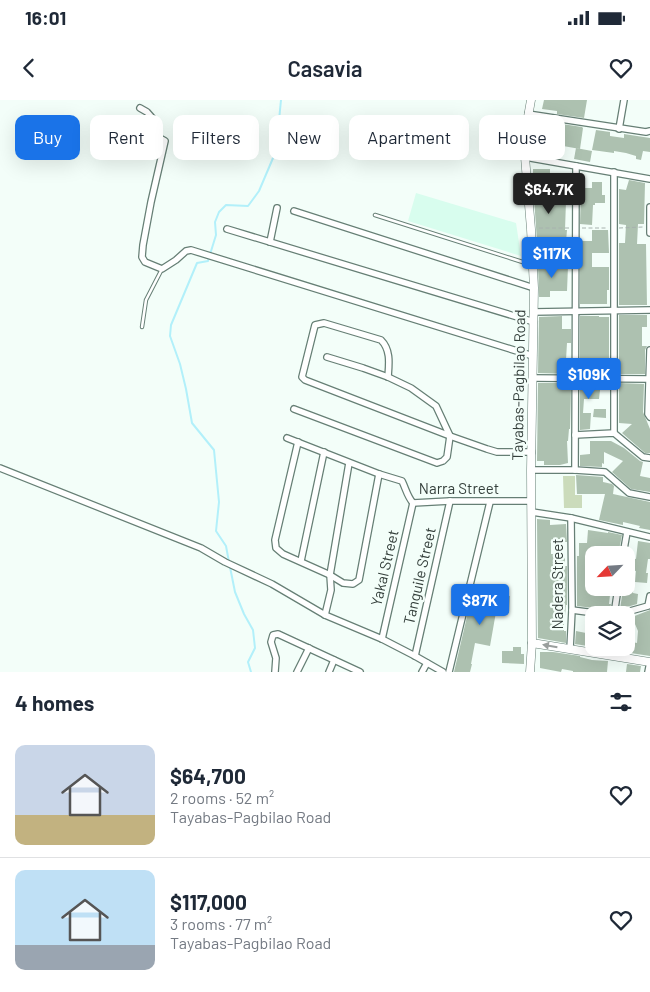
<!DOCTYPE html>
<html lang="en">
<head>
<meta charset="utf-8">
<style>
  body { margin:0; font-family:Barlow,sans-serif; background:#f2f2f3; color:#1f2937; height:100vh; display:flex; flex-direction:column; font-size:19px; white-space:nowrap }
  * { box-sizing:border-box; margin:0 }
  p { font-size:16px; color:#747a83 }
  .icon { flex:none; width:28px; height:28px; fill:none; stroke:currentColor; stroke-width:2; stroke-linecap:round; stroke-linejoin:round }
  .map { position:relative; height:572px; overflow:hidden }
  .sheet { display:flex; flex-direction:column; background:#fff; flex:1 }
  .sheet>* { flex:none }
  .top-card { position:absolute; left:15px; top:15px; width:620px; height:45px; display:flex; gap:10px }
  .needle { width:32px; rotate:245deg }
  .controls { position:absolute; left:585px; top:446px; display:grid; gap:10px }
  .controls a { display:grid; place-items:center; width:50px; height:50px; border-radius:10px; background:#fff; box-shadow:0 5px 20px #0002; font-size:25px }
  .price { position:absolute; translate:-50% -42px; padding:0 11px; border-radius:5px; background:#1a73e8; color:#fff; font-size:16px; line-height:32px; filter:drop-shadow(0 1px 2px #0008) }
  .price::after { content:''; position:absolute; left:50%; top:30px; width:15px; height:11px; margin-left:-8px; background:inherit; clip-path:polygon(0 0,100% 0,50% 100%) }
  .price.current { background:#222; color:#fff }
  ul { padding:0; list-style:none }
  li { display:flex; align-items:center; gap:15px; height:125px; padding:0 15px }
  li+li { border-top:1px solid #e0e1e3 }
  li span { display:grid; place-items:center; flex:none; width:140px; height:100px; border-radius:10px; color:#555 }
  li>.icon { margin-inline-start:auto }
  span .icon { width:60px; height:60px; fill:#fffc; stroke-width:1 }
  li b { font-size:21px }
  h2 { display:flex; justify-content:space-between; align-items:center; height:60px; padding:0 15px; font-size:21px }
  .tag { padding:0 18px; border-radius:10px; background:#fff; box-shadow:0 5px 20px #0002; font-size:18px; line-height:45px }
  .tag.current { background:#1a73e8; color:#fff }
  .status { display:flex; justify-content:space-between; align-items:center; height:35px; padding:0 25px; background:#fff; direction:ltr }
  .status svg { height:14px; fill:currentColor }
  header { display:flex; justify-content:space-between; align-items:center; height:65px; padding:0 15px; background:#fff; font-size:22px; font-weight:600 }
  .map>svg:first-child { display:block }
  .built { fill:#d8fdee }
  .green { fill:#cbdbbb }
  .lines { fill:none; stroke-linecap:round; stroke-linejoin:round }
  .stream { stroke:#b2f0fa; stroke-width:2 }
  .building { fill:#adc1b0 }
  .lane-casing { stroke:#667f75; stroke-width:4.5 }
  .street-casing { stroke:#667f75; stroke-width:8 }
  .secondary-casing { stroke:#667f75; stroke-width:9 }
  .path { stroke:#a7b2ae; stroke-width:1; stroke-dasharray:4 2.5; stroke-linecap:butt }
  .lane { stroke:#fff; stroke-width:2.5 }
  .street { stroke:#fff; stroke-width:5.5 }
  .secondary { stroke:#fff; stroke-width:8 }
  .oneway { fill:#9a9f9d }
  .labels { text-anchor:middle; stroke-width:4.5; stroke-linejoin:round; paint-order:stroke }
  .street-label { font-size:15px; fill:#343f3b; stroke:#f3fef9 }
</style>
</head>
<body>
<div class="status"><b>16:01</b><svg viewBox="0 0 49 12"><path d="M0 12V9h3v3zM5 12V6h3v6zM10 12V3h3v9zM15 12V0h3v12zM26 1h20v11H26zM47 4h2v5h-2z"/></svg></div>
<header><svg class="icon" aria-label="back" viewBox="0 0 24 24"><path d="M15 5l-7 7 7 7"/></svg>Casavia<svg class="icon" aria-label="heart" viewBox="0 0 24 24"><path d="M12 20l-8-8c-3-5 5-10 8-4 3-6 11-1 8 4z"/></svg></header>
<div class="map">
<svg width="650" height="572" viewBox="0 0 650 572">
  <rect width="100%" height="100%" fill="#f3fef9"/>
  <polygon class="built" points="416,93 516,123 521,156 408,121"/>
  <polygon class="green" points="563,376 575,376 575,395 582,395 582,408 564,408"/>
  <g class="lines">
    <g class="stream">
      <polyline points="229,462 226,446 216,431 219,402 214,350 192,323 186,289 180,264 170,236 171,225 197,163 208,161 216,135 215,122 219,112 226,105 248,106 259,91 276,51 281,0"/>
      <polyline points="230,467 235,492 244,514 253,530 255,548 248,562 251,572"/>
    </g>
  </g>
  <g class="building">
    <polygon points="544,0 587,0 584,18 557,14 557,11 542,9"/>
    <polygon points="532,24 561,27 562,24 582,27 583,28 580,49 552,44 552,46 542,44 542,40 531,38"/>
    <polygon points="596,30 610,32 610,36 624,38 624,34 650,38 650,52 643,51 641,60 636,59 636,56 626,53 614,51 614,53 592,50"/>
    <polygon points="576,48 592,51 590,62 574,59"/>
    <polygon points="533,69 550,69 550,73 559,73 559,79 551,80 551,88 548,88 548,102 566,101 565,130 567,130 566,142 571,142 571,149 551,149 551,156 538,156 533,83"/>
    <polygon points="629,80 645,83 644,124 638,124 637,144 646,144 647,205 619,205 619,143 625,143 626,125 619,124 619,89 626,90"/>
    <polygon points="592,82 602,82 602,95 605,95 605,103 595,103 595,105 593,105 592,125 580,124 581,88 592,88"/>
    <polygon points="592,130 608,130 609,153 592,153 592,167 609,167 609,190 607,190 607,204 580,204 580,141 592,141"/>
    <polygon points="538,165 568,166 567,191 550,191 550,197 539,197"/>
    <polygon points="619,215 647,215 647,227 642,227 642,246 647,246 645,250 645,274 619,274"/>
    <polygon points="562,216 562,229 571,229 571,243 567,243 566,260 571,260 571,274 538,273 539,217"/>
    <polygon points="580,216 599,216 599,217 609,217 609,274 580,274"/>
    <polygon points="538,283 567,283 567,289 571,289 570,329 569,329 568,341 567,341 568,363 560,365 544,365 544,361 537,361"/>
    <polygon points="580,283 609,283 609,290 600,290 599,299 584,299 583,313 591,313 590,329 580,330"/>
    <polygon points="619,283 644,284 643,312 650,329 650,353 645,353 622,333 632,324 619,323"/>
    <polygon points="594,309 606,309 606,318 593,317"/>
    <polygon points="590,341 611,341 624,348 640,361 643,362 640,376 650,378 650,392 631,389 612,372 623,361 604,352 604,364 602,363 602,367 580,366 580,355 590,354"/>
    <polygon points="576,375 603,377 603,382 612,384 614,386 613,394 650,402 650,430 639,428 640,426 623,422 623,425 599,420 605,394 577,394"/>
    <polygon points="537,419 550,420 550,425 566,424 567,442 551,442 551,454 565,454 565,466 567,466 567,505 566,505 565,516 564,515 564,531 566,531 566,543 538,538"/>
    <polygon points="588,430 608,433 608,432 622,435 618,455 594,455 594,488 610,488 609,494 610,495 609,504 611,504 610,510 577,506 577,456 579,456 579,443 587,443"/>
    <polygon points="638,441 650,443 650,459 648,459 646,473 648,473 647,483 635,482 636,471 630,470 631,458 636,459"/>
    <polygon points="623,490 633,491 633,493 638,494 637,504 620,509"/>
    <polygon points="473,491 483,494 510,496 509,513 496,512 490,546 475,543 471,564 472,564 470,572 454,572"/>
    <polygon points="650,510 650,556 618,551 618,548 627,548 627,541 637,543 638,531 632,517"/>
    <polygon points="589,518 594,519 594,547 575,544 576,531 586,533"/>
    <polygon points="513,547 521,547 521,554 524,554 524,564 502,563 502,551 513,551"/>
    <polygon points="540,552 553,552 580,556 580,557 592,560 608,561 607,572 573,572 573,571 562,569 561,572 540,568"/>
    <polygon points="627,564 641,566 640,572 626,572"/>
  </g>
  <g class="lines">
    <defs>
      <g id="lane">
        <path d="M524 56C514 51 499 46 500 34L502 32 525 28"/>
        <polyline points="375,115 532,165"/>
        <polyline points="142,227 146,200 162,169"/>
      </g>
      <g id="street">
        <polyline points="140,8 147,12 154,20 154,33 156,36 165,41 151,102 143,145 142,157 145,162 162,169 176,160 186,151 191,150 533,256"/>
        <polyline points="528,14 646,32 650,31"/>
        <polyline points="619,29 624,0"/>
        <polyline points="525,57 650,79"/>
        <polyline points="614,72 614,333"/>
        <polyline points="650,107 650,133"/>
        <polyline points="294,111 534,188"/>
        <polyline points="227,129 534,222"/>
        <polyline points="270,142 277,108"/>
        <polyline points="533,212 650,210"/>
        <polyline points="650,250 648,314 650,317"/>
        <path d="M388 277C389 264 391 250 381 240L324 223 315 225 302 277 305 280 450 336 487 349 497 352H532"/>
        <polyline points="533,278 648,279"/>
        <polyline points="294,309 437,363 443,361 447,357 450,336 436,306 411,288 388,277 363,268 327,257"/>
        <polyline points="575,335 614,333 643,357 650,358"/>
        <path d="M287 338 379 374 402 381C406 389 407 396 413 403L450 401H531"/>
        <polyline points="298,342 275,440 276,448 283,454 330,475 343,483 353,484 359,480 379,374"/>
        <polyline points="0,368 201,448 225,462 272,484 325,515 382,539 415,556 443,572"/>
        <polyline points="531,370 575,370 605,372 629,393 650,397"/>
        <polyline points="575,370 576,66"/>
        <polyline points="532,412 571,418 650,437"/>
        <polyline points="623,455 627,432"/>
        <polyline points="301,461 324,352"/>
        <polyline points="572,510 610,515"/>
        <polyline points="325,515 331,490 330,475 349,363"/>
        <polyline points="614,515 618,488"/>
        <polyline points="616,515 648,506 650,496"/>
        <polyline points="382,539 413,403"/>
        <polyline points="570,549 572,510 571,418"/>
        <polyline points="415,556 450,401"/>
        <polyline points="275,572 276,558 271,542 273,535 278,534 360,572"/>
        <polyline points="297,572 309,548"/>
        <polyline points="329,572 334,560"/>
        <polyline points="422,572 427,563"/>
        <polyline points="449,572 490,402"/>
        <polyline points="648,572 650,562"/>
      </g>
      <g id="secondary">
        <polyline points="532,543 650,562"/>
        <polyline points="530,572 532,543 531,370 534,188 531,129 525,57 525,34 531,0"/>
      </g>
    </defs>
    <use href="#lane" class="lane-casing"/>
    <use href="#street" class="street-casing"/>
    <use href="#secondary" class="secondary-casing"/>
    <g class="path">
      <polyline points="539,128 570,128"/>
      <polyline points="582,128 608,128"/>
      <polyline points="619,128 643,127"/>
    </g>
    <use href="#lane" class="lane"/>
    <use href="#street" class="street"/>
    <use href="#secondary" class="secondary"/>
  </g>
  <defs><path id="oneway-solid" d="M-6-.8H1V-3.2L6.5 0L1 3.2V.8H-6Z" transform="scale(1.25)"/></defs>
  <use class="oneway" href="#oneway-solid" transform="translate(550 546) rotate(-170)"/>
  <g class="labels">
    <g class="street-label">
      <text transform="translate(519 285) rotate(-89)" y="5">Tayabas-Pagbilao Road</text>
      <text x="459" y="394">Narra Street</text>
      <text transform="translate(385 468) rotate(-77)" y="5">Yakal Street</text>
      <text transform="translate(420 476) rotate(-77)" y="5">Tanguile Street</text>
      <text transform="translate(558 484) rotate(-90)" y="5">Nadera Street</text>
    </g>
  </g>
</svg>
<div class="controls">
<a><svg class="needle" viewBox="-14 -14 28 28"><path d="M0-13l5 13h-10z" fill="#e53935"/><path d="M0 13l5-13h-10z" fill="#747a83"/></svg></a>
<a><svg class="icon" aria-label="layers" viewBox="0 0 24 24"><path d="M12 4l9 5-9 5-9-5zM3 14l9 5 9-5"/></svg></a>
</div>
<b class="price current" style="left:549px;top:115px">$64.7K</b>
<b class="price" style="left:552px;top:179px">$117K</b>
<b class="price" style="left:589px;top:300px">$109K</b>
<b class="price" style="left:480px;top:526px">$87K</b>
<div class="top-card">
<a class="tag current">Buy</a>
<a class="tag">Rent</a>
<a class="tag">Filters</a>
<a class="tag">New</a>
<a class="tag">Apartment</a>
<a class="tag">House</a>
</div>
</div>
<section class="sheet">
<h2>4 homes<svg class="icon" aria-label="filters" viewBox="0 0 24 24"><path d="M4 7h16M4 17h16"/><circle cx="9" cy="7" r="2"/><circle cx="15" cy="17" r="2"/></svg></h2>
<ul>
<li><span style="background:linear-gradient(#c9d6e8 70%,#c2b280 0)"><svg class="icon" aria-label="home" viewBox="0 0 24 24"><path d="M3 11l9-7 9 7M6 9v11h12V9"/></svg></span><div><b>$64,700</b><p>2 rooms · 52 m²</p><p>Tayabas-Pagbilao Road</p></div><svg class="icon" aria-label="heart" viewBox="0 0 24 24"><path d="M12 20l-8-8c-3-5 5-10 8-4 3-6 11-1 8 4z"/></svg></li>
<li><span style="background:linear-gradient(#bfe0f5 75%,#9aa5b1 0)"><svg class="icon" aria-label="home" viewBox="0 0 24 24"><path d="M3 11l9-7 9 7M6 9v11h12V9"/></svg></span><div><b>$117,000</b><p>3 rooms · 77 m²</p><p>Tayabas-Pagbilao Road</p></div><svg class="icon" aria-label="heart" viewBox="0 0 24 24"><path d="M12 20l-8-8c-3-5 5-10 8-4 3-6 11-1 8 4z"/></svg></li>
</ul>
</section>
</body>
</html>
